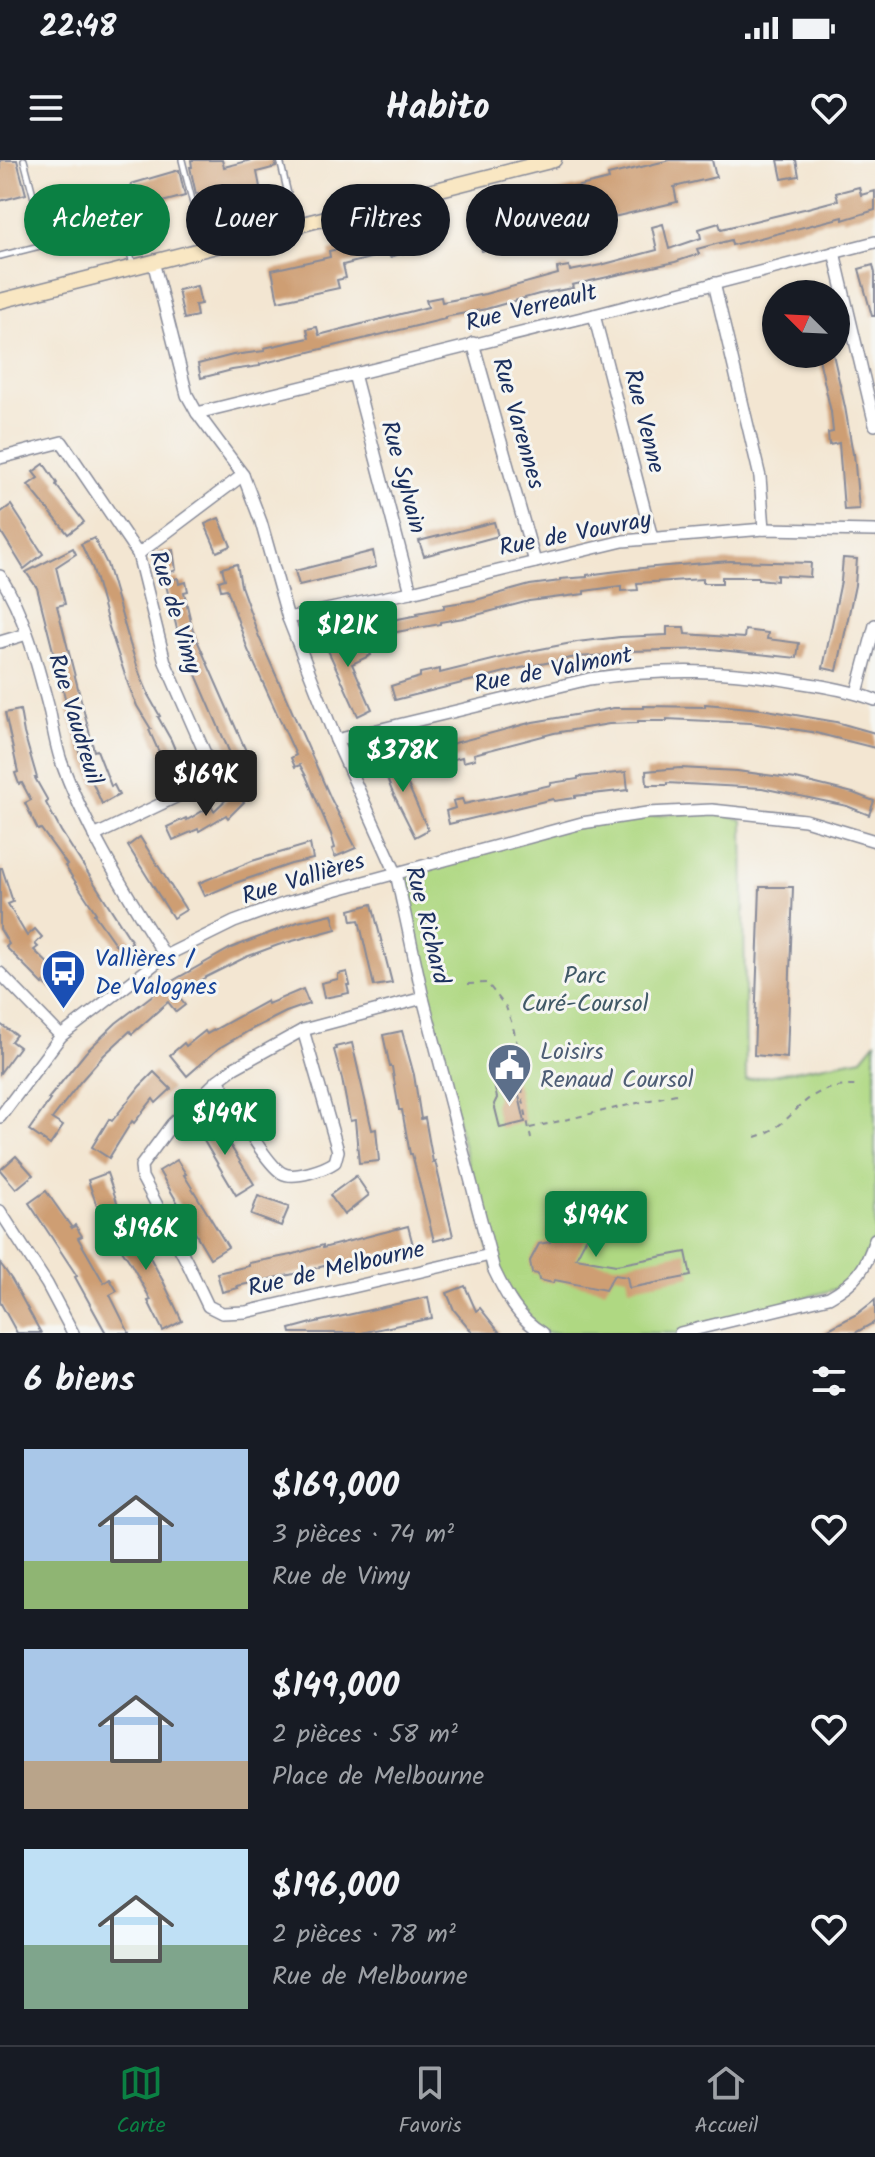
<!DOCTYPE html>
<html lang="fr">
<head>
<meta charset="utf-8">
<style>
  body { margin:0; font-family:Kalam,sans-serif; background:#242831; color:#f1f3f6; height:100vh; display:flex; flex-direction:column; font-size:30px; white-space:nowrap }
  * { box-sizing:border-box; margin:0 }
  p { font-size:26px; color:#9ea1a6 }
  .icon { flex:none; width:44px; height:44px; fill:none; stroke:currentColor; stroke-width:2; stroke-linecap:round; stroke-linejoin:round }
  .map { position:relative; height:1173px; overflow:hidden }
  .sheet { display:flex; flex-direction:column; background:#171b24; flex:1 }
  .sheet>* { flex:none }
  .banner { position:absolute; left:24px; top:24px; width:828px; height:72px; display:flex; gap:16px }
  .needle { width:52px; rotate:294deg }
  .controls { position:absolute; left:762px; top:120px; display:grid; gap:16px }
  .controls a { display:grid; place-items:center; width:88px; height:88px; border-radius:50%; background:#171b24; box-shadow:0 2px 6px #0004; font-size:40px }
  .price { position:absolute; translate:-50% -68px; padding:0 18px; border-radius:8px; background:#0b8043; color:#fff; font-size:26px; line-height:52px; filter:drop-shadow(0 2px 4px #0008) }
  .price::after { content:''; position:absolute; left:50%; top:48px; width:24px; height:18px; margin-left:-12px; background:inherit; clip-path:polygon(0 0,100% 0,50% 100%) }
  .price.active { background:#222; color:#fff }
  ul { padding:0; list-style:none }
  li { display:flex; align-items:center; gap:24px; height:200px; padding:0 24px }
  li span { display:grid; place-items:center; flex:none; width:224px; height:160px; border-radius:0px; color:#555 }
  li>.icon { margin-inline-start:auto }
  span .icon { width:96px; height:96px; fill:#fffc; stroke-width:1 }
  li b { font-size:34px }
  h2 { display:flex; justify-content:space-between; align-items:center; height:96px; padding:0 24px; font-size:34px }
  .chip { padding:0 28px; border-radius:36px; background:#171b24; box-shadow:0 2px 6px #0004; font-size:28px; line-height:72px }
  .chip.active { background:#0b8043; color:#fff }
  .status { display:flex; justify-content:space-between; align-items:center; height:56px; padding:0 40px; background:#171b24; direction:ltr }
  .status svg { height:22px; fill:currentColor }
  header { display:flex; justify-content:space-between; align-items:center; height:104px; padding:0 24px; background:#171b24; font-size:36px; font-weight:700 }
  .dock { display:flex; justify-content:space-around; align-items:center; height:112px; border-top:2px solid #363941; background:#171b24; font-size:22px; color:#9ea1a6 }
  .dock a { display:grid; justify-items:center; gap:4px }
  .dock .active { color:#0b8043 }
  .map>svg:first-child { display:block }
  .green { fill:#afd882; stroke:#658470; stroke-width:2 }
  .building { fill:#ce9e73 }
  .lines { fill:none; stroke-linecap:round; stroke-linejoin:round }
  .service-casing { stroke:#878a98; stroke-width:8 }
  .minor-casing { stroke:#878a98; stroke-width:14 }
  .secondary-casing { stroke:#878a98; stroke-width:17 }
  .path { stroke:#878a98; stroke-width:2; stroke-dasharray:6 6; stroke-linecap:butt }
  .service { stroke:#fff; stroke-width:5 }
  .minor { stroke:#fff; stroke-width:11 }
  .secondary { stroke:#f9e7c3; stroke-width:14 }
  .labels { text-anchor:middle; stroke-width:6; stroke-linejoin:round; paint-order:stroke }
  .street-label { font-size:24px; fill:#1b2f5e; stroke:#f6f6f2 }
  .transit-label { font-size:24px; fill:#164399; stroke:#f6f6f2; text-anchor:start }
  .park-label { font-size:24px; fill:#405967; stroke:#f6f6f2 }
  .service-label { font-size:24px; fill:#4e5e75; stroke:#f6f6f2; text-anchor:start }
</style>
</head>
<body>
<div class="status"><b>22:48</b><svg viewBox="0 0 49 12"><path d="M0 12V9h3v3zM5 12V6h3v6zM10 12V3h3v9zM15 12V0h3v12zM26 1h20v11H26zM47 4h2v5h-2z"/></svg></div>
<header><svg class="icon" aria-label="menu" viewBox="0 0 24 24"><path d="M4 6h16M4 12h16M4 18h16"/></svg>Habito<svg class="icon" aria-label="heart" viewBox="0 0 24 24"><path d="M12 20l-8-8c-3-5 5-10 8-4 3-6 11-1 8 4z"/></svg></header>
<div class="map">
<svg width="875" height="1173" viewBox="0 0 875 1173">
  <rect width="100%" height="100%" fill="#f6f6f2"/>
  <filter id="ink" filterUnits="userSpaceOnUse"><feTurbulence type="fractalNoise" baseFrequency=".0125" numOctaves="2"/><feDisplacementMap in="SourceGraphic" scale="16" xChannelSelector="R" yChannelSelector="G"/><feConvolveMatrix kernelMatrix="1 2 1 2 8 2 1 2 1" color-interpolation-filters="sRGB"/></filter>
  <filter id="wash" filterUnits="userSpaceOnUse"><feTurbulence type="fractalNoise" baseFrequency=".006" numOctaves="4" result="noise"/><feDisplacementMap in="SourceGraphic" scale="32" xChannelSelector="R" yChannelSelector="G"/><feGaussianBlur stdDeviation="1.8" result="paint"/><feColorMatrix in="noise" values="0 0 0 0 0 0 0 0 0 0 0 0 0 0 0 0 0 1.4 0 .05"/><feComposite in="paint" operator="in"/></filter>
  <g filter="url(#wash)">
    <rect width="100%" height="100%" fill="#f3e6d2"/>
    <polygon class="green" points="712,650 743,660 746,920 862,898 875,882 875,1079 850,1125 680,1173 543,1173 537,1170 494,1110 396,713 582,663"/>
    <g id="blocks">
      <g class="building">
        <polygon points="0,0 17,0 26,34 0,41"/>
        <polygon points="191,0 222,0 224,7 251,0 275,0 276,7 257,12 260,27 232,34 234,42 218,45 215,34 200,38 198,33 196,34 190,7 192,7"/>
        <polygon points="670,0 712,0 716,17 674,27 677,42 550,72 542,35 609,19 608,15"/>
        <polygon points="778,0 796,0 799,16 782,19"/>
        <polygon points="179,10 185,36 139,48 131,24"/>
        <polygon points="859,27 861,35 875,31 875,50 843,60 843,57 732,85 731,80 697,89 699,94 675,102 572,125 573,128 539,134 486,149 445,157 445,159 260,204 260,206 232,210 201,218 198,204 233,195 265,191 264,188 309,178 307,169 317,167 319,175 428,147 426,140 441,137 442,142 485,134 558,114 557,108 569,106 570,111 601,105 657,90 652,67 663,64 669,89 701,78 699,69 719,63 721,69 804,49 838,40 836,33"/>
        <polygon points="511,47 517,70 529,68 531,77 482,91 474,56"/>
        <polygon points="428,65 433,85 390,97 389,93 343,105 346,118 337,120 339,128 278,141 272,110 330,97 329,91 386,78 385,76"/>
        <polygon points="873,105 875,113 875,156 872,156 859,109"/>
        <polygon points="197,126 201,144 195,145 197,156 184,159 178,130"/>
        <polygon points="818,194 833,194 845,247 853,294 854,294 859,349 844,350 839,283 829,285 828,273 833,272 831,252"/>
        <polygon points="44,304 57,323 56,325 84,362 68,374 28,325 38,318 33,312"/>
        <polygon points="11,345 43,394 24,409 0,370 0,353"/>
        <polygon points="219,358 231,386 217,392 205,364"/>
        <polygon points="494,362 498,376 424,396 419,381"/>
        <polygon points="94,378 107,404 130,484 140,515 149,535 148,535 160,556 158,557 171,580 184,611 170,617 149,570 151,569 137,546 128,524 109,467 93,409 81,384"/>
        <polygon points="73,388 76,394 56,407 65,444 57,446 94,591 97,590 111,626 114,625 119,635 102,644 78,589 37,428 26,412"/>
        <polygon points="173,390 176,410 162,416 158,392"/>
        <polygon points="373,391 376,407 299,425 295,411"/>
        <polygon points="843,398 857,399 855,425 837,511 823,508 841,421"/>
        <polygon points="730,401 811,403 810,417 777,415 777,421 758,419 758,417 722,417 722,423 703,423 703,419 637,423 638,430 621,431 621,426 584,431 584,434 529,441 469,457 440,462 440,464 386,474 387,476 367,481 363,466 418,455 417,453 444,448 444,445 476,440 530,425 560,421 560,419 587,417 587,415 642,408"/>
        <polygon points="237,404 241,426 259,477 331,639 356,688 335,697 332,689 335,688 331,674 306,616 300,605 295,607 291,598 296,595 248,490 227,429 221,430 219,421 225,419 222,408"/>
        <polygon points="178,418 179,424 186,422 188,431 184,432 193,471 250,600 252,627 237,629 235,605 178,473 165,421"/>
        <polygon points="667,467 684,467 685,474 744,478 745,470 768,473 767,479 799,483 797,498 711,489 629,491 629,494 576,497 521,508 395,540 391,526 420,517 420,513 440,509 440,513 525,492 577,482 620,477 667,475"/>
        <polygon points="337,468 349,494 367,486 371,495 352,504 372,549 358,556 321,475"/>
        <polygon points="705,544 761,549 836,562 875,573 875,588 812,572 751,563 667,559 667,561 638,561 638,563 609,564 554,573 474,594 475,599 463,602 462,597 424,607 421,592 533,562 586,553 614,548 644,548 644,546 705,547"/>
        <polygon points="20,550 24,573 37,618 35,618 48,641 46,643 61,671 132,782 120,791 94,754 96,753 65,706 67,705 41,669 38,670 25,643 31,640 22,623 19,624 15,613 18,612 5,553"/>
        <polygon points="393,591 428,670 415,677 392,631 379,597"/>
        <polygon points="680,608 737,611 796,619 853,633 874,641 869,655 847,646 762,628 667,623 667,625 647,625 646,611"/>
        <polygon points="626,612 628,630 575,636 575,638 554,641 553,639 449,664 446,651 455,648 453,641 462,639 464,644 551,625 551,623 578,619 578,617"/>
        <polygon points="234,632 244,642 228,658 226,655 199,671 198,669 173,680 167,667 186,658 187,660 211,646 214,651"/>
        <polygon points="140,677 186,750 173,758 128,686"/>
        <polygon points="310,684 313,699 291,704 235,723 205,736 199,723 252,701"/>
        <polygon points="0,708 2,708 13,742 8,744 27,776 35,769 42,777 35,784 38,787 34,790 59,814 61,811 80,828 67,843 44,823 43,824 6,787 9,784 0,769"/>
        <polygon points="760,727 793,727 787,898 754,895"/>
        <polygon points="372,744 392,823 374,826 359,760 352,761 350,750"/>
        <polygon points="332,754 336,769 278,785 246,797 206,817 177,835 185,845 176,852 168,842 132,874 130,871 104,895 81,921 52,959 63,966 50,985 29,970 50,940 48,939 86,892 116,863 167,824 231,788 298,762"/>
        <polygon points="347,812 350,825 347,825 349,833 324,838 321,823 338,819 338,814"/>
        <polygon points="303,829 309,844 286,852 252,869 219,888 187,916 170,895 184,883 186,886 205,871 207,874 267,841 268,844"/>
        <polygon points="0,864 16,875 11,881 19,887 0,913"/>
        <polygon points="402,871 414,915 421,959 425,958 433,1002 435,1001 453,1076 434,1081 412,994 410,994 402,950 399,950 392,907 390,907 383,875"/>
        <polygon points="352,883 372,970 376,969 379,1001 359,1003 355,960 350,961 342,919 334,890 336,889 335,887"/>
        <polygon points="154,912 171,929 156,943 153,939 134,963 132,961 109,998 92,987 109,959 112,961 140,926"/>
        <polygon points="514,914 525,962 500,968 494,944 497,938 493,919"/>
        <polygon points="214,959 254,1024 236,1035 197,969"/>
        <polygon points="16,996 33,1015 16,1029 0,1010"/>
        <polygon points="177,1000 186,1014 184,1015 228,1087 210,1098 159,1011"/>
        <polygon points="107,1013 118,1045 99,1052 88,1020"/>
        <polygon points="356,1016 369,1035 344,1055 330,1035"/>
        <polygon points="46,1031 72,1068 75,1065 82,1076 78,1078 104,1123 110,1119 117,1131 110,1135 129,1173 106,1173 75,1117 77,1116 29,1043"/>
        <polygon points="258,1036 289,1047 281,1066 251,1055"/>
        <polygon points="567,1049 581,1052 582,1058 588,1059 590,1071 576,1098 616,1105 686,1092 691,1116 629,1128 627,1117 614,1115 605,1130 555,1120 553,1123 539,1120 538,1114 532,1113 530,1101 539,1084 550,1082 547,1069 557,1051 565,1052"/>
        <polygon points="123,1054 141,1081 163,1121 182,1161 163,1171 148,1141 151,1140 130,1102 106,1066"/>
        <polygon points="408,1066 413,1085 340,1105 339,1102 294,1114 237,1126 238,1128 222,1132 217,1113 249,1106 249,1103 291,1095 323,1085 323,1088"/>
        <polygon points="0,1103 12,1120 41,1173 17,1173 0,1142"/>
        <polygon points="465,1126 476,1151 480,1148 500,1173 473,1173 454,1150 447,1133"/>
        <polygon points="428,1137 432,1158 361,1173 291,1173 290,1169 312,1163"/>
        <polygon points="875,1140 875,1162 855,1173 821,1173 857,1154"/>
      </g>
    </g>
  </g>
  <g filter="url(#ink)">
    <use href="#blocks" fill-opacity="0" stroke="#878a98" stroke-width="2"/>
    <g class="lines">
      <defs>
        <g id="service">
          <polyline points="24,0 46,84"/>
          <polyline points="182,0 204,88"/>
          <polyline points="280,0 295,64"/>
          <polyline points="0,96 123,65 133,105"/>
        </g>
        <g id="minor">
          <polyline points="834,92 875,265"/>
          <path d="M153 101 187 235 197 253 243 315 261 362 288 458 336 580 396 713 423 838 494 1110C506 1135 518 1159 543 1173"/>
          <polyline points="714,123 760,317 764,369"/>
          <polyline points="594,155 652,378"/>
          <polyline points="473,183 535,402"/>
          <polyline points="354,214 411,432"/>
          <polyline points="197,253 594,155 875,82"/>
          <polyline points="0,298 62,282 138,394 165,502 211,607 203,624 94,676"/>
          <polyline points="138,394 243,315"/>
          <path d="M0 416C26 457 38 507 50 553 53 569 56 586 61 601 86 670 127 734 165 796"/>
          <polyline points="288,458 411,432 623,381 764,369 875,371"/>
          <polyline points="0,482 27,474"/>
          <polyline points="857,533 875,465"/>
          <path d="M336 580 589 519C665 508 728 509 803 523 828 527 852 531 875 540"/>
          <polyline points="0,813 61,876"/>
          <polyline points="423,838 303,870 234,908 218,920 172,964 141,1006 142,1017 187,1102 208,1146 222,1153 246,1152 490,1095"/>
          <path d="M218 920C231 941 264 1002 282 1013 294 1020 325 1009 335 1002L338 991 303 870"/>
          <polyline points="0,957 61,876 165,796 234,762 286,743 582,663 647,653 712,650 805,660 875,681"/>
          <polyline points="0,1051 47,1124 73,1173"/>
          <path d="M680 1173 829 1137C856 1122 866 1109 875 1079"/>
        </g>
        <polyline id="secondary" points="0,141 554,0"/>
      </defs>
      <use href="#service" class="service-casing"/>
      <use href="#minor" class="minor-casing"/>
      <use href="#secondary" class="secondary-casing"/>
      <g class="path">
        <polyline points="468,824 487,823 506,847 513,867 524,914 522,935 531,979"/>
        <polyline points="530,968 676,934"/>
        <path d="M756 977C800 963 797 925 855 926"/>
      </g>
      <use href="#service" class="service"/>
      <use href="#minor" class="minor"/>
      <use href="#secondary" class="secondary"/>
    </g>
  </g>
  <defs>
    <symbol id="bus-pin" viewBox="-11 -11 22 30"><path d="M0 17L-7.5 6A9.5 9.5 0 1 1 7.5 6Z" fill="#1a4fb4" stroke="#f6f6f2"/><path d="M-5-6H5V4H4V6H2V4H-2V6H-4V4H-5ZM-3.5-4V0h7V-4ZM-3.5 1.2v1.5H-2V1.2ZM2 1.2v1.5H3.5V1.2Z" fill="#fff"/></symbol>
    <symbol id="civic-pin" viewBox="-11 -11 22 30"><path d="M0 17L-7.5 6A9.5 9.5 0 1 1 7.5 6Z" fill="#5c6f8a" stroke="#f6f6f2"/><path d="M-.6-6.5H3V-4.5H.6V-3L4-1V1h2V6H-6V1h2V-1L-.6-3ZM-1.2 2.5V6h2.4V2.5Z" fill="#fff"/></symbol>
  </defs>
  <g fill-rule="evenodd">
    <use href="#bus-pin" x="38" y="786" width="51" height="69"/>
    <use href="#civic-pin" x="484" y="880" width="51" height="69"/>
  </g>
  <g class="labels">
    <g class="street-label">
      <text transform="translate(531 147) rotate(-14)" y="8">Rue Verreault</text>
      <text transform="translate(645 261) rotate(76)" y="8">Rue Venne</text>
      <text transform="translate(519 263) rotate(74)" y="8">Rue Varennes</text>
      <text transform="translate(404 317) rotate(75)" y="8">Rue Sylvain</text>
      <text transform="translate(575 373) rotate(-11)" y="8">Rue de Vouvray</text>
      <text transform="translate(176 452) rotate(73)" y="8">Rue de Vimy</text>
      <text transform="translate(553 509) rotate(-11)" y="8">Rue de Valmont</text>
      <text transform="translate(76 559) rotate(73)" y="8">Rue Vaudreuil</text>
      <text transform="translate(303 718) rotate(-17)" y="8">Rue Vallières</text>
      <text transform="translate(428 765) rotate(76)" y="8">Rue Richard</text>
      <text transform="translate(336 1108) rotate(-13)" y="8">Rue de Melbourne</text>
    </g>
    <g class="transit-label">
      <text x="95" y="806">Vallières /<tspan x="95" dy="28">De Valognes</tspan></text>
    </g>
    <g class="park-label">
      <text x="585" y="823">Parc<tspan x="585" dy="28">Curé-Coursol</tspan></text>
    </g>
    <g class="service-label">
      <text x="540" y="899">Loisirs<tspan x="540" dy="28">Renaud Coursol</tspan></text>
    </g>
  </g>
</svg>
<div class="controls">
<a><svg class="needle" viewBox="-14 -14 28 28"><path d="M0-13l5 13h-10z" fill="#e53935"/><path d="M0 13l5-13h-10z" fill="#9ea1a6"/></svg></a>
</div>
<b class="price" style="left:348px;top:509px">$121K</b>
<b class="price" style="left:403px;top:634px">$378K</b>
<b class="price active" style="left:206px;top:658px">$169K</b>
<b class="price" style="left:225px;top:997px">$149K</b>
<b class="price" style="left:596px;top:1099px">$194K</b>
<b class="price" style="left:146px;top:1112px">$196K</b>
<div class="banner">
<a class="chip active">Acheter</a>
<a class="chip">Louer</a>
<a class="chip">Filtres</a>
<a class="chip">Nouveau</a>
</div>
</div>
<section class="sheet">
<h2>6 biens<svg class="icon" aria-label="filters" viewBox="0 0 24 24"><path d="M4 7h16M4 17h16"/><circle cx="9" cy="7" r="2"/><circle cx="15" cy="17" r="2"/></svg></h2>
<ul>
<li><span style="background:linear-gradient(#a9c7e8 70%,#8fb573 0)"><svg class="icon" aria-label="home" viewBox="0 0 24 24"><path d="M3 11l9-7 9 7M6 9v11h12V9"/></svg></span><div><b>$169,000</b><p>3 pièces · 74 m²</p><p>Rue de Vimy</p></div><svg class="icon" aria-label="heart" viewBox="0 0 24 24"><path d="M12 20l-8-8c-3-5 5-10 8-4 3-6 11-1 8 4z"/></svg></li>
<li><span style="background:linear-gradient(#a9c7e8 70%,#b9a48a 0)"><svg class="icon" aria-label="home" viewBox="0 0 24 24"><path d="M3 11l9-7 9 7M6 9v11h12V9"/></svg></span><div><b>$149,000</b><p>2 pièces · 58 m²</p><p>Place de Melbourne</p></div><svg class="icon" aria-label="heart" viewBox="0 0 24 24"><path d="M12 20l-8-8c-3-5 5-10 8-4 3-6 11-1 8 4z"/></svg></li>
<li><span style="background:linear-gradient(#bfe0f5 60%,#7fa58c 0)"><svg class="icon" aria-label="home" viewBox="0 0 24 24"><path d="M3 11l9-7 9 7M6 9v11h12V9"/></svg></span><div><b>$196,000</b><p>2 pièces · 78 m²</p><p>Rue de Melbourne</p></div><svg class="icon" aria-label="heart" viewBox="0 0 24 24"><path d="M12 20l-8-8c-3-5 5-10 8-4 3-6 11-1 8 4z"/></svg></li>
</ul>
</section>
<nav class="dock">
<a class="active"><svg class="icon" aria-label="map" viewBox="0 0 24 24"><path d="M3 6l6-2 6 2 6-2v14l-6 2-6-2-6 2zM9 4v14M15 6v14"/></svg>Carte</a>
<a><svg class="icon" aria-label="saved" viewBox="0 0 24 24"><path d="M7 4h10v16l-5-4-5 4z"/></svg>Favoris</a>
<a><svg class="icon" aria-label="home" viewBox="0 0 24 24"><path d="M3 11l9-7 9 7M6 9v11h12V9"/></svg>Accueil</a>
</nav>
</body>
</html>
